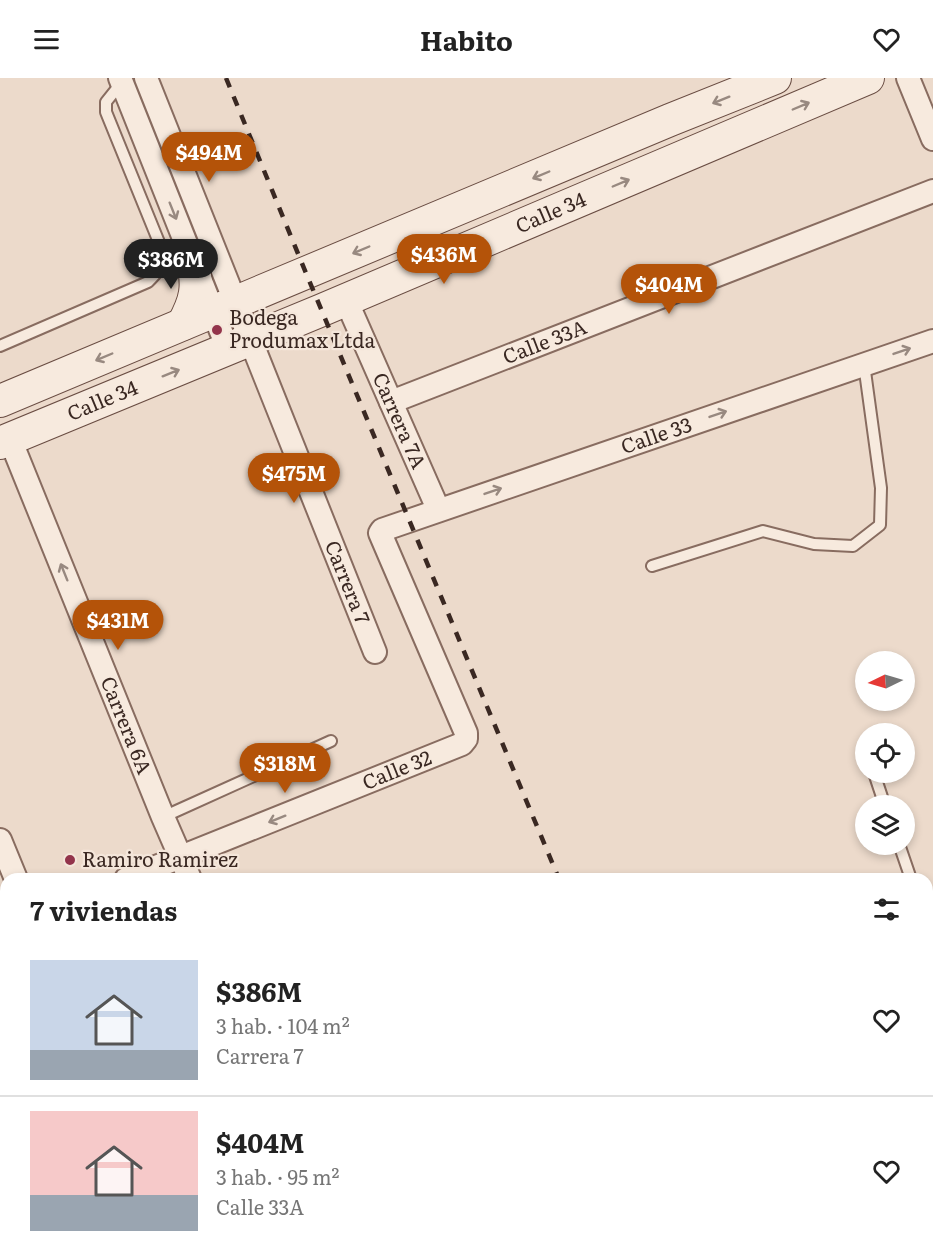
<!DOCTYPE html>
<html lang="es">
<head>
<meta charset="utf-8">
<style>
  body { margin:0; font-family:Literata,serif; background:#f2f2f2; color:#222; height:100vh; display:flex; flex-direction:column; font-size:22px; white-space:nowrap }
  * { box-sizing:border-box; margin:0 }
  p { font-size:20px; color:#767676 }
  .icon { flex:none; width:33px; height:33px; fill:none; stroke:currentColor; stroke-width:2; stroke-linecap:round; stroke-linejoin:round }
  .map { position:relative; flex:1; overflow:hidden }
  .details { position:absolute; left:0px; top:795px; width:933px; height:384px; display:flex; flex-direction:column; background:#fff; border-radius:18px 18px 0 0; box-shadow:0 3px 9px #0003 }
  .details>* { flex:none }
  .needle { width:39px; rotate:265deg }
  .fabs { position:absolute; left:855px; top:573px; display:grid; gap:12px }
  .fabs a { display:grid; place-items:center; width:60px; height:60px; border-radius:50%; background:#fff; box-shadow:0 3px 9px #0003; font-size:30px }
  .price { position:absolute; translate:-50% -51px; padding:0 14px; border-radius:21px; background:#b45309; color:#fff; font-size:20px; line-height:39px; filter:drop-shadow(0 2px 3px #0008) }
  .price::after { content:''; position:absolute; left:50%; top:36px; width:18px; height:14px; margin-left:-9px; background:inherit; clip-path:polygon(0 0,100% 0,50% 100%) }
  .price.active { background:#222; color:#fff }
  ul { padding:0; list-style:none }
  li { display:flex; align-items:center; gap:18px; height:150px; padding:0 30px }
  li+li { border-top:2px solid #e0e0e0 }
  li span { display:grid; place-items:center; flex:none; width:168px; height:120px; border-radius:0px; color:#555 }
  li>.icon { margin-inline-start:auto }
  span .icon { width:72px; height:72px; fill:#fffc; stroke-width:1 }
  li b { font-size:26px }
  h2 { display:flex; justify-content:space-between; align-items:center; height:72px; padding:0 30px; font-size:26px }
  header { display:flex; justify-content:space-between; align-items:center; height:78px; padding:0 30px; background:#fff; font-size:27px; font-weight:700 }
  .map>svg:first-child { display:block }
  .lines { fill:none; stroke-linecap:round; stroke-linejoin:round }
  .lane-casing { stroke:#886c60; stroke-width:14 }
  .street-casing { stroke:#886c60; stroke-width:26 }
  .secondary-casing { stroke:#6a4d43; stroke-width:34 }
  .lane { stroke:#f7eade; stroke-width:10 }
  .street { stroke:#f7eade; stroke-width:22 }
  .secondary { stroke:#f7eade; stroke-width:32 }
  .rail { stroke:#3a2822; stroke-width:4.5; stroke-dasharray:10 10; stroke-linecap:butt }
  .oneway { stroke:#988980 }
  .poi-dot { fill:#93344b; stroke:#f4e6da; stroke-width:2 }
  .labels { text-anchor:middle; stroke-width:4.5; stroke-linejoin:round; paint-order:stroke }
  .street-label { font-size:20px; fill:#3a2822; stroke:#f4e6da }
  .poi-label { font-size:20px; fill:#3a2822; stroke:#f4e6da; text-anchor:start }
</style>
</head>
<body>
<header><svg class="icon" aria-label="menu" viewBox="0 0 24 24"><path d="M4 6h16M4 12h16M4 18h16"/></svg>Habito<svg class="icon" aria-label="heart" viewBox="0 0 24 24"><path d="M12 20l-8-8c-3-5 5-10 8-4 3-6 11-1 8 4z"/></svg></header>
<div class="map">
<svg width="933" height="1179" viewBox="0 0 933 1179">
  <rect width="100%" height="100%" fill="#ecdacb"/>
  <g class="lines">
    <defs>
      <g id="lane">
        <polyline points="122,4 106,24 106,34 167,184"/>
        <path d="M0 268 148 204C161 191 171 177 185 165"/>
        <polyline points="652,488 763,453 814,466 853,468 880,447 881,410 864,286"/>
        <polyline points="874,695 885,728"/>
        <polyline points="163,739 331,663"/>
        <polyline points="899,766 911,801"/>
        <polyline points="927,845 933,862"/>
        <polyline points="927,926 933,924"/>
        <polyline points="927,1024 933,1023"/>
      </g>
      <g id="street">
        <polyline points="120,0 228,271"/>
        <path id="s1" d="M146 0 375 574"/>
        <polyline points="908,0 933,61"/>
        <path id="s2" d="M346 222 438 431"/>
        <path id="s3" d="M391 324 933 113"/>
        <path id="s4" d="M10 361 163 739 190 801"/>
        <polyline points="0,762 16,801"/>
        <path id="s5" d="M126 801 462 666 466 661V655L380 455 382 452 933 263"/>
        <polyline points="0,851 6,848"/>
        <polyline points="0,1123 6,1121"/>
        <polyline points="172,1173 175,1179"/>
        <polyline points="349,1173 352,1179"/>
        <polyline points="516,1179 533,1173"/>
      </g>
      <g id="secondary">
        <path d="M183 246C196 222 199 208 192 182"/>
        <polyline points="0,323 670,42 775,0"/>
        <path id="s6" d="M0 365 322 232 868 0"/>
      </g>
    </defs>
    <use href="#lane" class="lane-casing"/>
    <use href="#street" class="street-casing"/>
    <use href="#secondary" class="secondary-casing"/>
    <use href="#lane" class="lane"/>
    <use href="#street" class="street"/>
    <use href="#secondary" class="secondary"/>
    <g class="rail">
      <polyline points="226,0 306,195 559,801"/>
      <polyline points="715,1173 717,1179"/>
    </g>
  </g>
  <defs><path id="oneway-shaft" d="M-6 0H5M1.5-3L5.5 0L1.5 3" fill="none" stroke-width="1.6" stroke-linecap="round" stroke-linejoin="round" transform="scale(1.5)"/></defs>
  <g class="oneway">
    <use href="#oneway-shaft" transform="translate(721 22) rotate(158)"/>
    <use href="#oneway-shaft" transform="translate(801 28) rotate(-23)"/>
    <use href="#oneway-shaft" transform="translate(541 97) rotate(157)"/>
    <use href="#oneway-shaft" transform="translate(621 105) rotate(-23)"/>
    <use href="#oneway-shaft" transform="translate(173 133) rotate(68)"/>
    <use href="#oneway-shaft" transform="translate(361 172) rotate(157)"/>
    <use href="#oneway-shaft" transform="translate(902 273) rotate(-19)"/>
    <use href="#oneway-shaft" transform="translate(104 279) rotate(157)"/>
    <use href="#oneway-shaft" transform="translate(171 295) rotate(-22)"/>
    <use href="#oneway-shaft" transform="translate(718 336) rotate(-19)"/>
    <use href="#oneway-shaft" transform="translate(493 413) rotate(-19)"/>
    <use href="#oneway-shaft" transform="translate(64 494) rotate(-112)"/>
    <use href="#oneway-shaft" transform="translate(277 741) rotate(158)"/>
  </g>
  <g class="poi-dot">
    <circle cx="217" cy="252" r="6"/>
    <circle cx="70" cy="782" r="6"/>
  </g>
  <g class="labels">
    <g class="street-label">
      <text dy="7" stroke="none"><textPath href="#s6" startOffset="597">Calle 34</textPath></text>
      <text dy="7" stroke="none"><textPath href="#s3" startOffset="165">Calle 33A</textPath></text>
      <text dy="7" stroke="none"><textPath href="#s6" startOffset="111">Calle 34</textPath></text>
      <text dy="7" stroke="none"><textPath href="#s2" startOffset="132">Carrera 7A</textPath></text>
      <text dy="7" stroke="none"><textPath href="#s5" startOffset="886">Calle 33</textPath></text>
      <text dy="7" stroke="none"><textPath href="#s1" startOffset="543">Carrera 7</textPath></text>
      <text dy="7" stroke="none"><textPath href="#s4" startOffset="309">Carrera 6A</textPath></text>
      <text dy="7" stroke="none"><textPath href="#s5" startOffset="292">Calle 32</textPath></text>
    </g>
    <g class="poi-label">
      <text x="229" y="247">Bodega<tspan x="229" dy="23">Produmax Ltda</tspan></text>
      <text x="82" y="789">Ramiro Ramirez</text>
    </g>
  </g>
</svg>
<div class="fabs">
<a><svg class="needle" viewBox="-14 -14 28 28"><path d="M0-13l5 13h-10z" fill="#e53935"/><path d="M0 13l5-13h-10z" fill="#767676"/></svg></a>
<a><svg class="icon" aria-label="locate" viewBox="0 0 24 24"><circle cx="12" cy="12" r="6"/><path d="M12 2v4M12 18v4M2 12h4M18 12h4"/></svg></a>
<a><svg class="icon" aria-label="layers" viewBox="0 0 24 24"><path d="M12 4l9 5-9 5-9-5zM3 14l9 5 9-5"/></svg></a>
</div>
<b class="price" style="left:209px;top:105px">$494M</b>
<b class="price" style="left:444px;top:207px">$436M</b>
<b class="price active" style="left:171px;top:212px">$386M</b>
<b class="price" style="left:669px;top:237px">$404M</b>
<b class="price" style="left:294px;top:426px">$475M</b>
<b class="price" style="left:118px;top:573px">$431M</b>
<b class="price" style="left:285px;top:716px">$318M</b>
<section class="details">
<h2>7 viviendas<svg class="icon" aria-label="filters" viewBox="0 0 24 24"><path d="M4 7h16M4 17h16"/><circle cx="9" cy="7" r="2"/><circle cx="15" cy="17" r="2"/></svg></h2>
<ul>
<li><span style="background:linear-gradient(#c9d6e8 75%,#9aa5b1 0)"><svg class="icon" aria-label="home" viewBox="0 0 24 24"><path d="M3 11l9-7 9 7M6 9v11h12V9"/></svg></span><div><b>$386M</b><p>3 hab. · 104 m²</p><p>Carrera 7</p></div><svg class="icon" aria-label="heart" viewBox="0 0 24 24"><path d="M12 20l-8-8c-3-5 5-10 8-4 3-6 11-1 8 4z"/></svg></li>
<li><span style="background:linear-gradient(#f6c9c9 70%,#9aa5b1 0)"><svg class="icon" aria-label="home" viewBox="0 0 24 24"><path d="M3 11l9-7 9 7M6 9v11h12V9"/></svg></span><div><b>$404M</b><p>3 hab. · 95 m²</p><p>Calle 33A</p></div><svg class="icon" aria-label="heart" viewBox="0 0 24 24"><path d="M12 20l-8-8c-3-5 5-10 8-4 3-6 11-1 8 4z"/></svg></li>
</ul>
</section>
</div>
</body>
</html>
